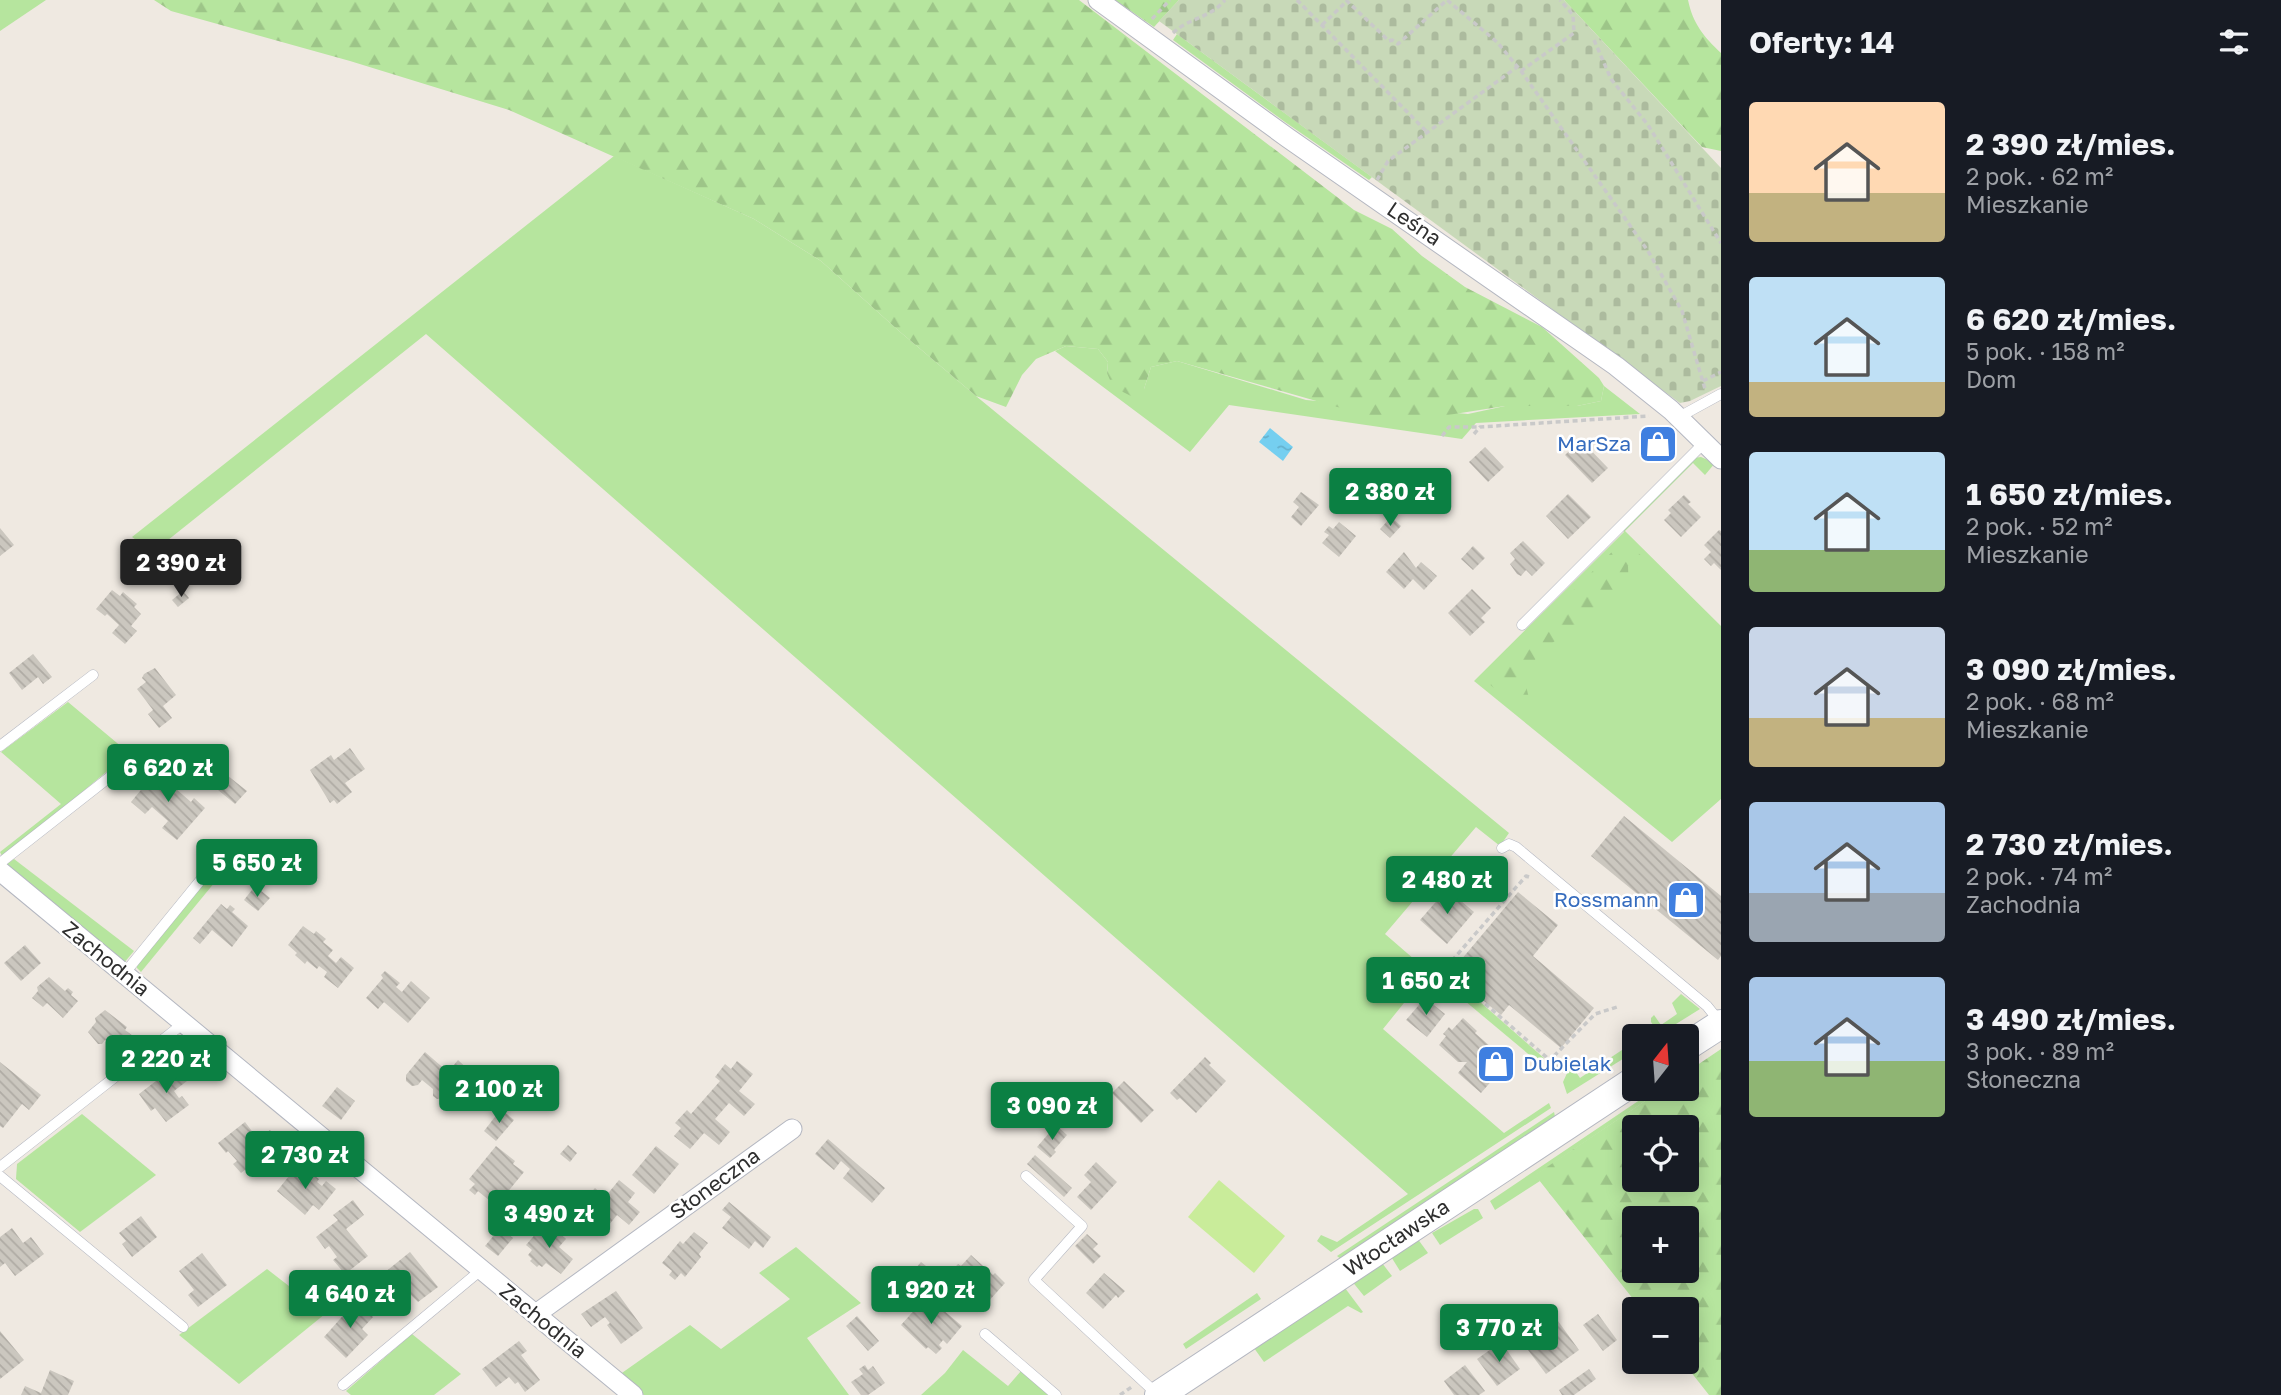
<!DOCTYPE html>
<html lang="pl">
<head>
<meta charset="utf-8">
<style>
  body { margin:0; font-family:"Golos Text",sans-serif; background:#242831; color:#f1f3f6; height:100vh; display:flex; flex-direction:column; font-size:26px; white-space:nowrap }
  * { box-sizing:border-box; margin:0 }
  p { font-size:23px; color:#9ea1a6 }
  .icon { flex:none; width:38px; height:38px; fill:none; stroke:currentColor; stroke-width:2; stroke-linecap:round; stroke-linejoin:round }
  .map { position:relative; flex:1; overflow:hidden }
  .panel { display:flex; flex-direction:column; background:#171b24; width:560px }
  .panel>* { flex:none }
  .needle { width:46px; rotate:17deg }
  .buttons { position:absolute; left:1622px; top:1024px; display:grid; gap:14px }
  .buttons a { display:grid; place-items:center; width:77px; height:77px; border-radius:7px; background:#171b24; box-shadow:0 4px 18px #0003; font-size:35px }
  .price { position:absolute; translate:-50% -60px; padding:0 16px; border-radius:7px; background:#0b8043; color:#fff; font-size:23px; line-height:46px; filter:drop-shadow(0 2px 4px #0008) }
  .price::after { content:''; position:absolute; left:50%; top:42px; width:21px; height:16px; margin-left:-10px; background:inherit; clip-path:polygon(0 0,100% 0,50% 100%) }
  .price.active { background:#222; color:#fff }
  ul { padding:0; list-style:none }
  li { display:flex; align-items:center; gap:21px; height:175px; padding:0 28px }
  li span { display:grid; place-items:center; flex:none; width:196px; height:140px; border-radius:7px; color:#555 }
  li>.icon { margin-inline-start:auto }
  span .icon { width:84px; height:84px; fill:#fffc; stroke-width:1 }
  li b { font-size:30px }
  h2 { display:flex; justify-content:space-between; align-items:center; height:84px; padding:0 28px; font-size:30px }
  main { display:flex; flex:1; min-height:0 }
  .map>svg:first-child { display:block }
  .grass { fill:#b6e59e }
  .forest { fill:url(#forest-firs); fill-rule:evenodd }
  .cemetery { fill:url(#cemetery-stones) }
  .pitch { fill:#c9ec9a }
  .water { fill:url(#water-ripples) }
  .building { fill:url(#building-back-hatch) }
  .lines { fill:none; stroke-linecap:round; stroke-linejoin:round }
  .service-casing { stroke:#b4b7c1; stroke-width:11 }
  .minor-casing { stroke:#b4b7c1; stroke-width:21 }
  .secondary-casing { stroke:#b4b7c1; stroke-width:30 }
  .path { stroke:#c9c9c9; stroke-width:3.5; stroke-dasharray:5 3.5; stroke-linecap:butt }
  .service { stroke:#fff; stroke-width:10 }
  .minor { stroke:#fff; stroke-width:19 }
  .secondary { stroke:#fff; stroke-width:28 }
  .labels { text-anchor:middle; stroke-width:5; stroke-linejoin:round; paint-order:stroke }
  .street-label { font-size:21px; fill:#2e2e2e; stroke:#fff }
  .shop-label { font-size:21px; fill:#366cbe; stroke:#fff; text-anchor:end }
</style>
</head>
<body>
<main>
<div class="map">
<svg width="1721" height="1395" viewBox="0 0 1721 1395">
  <defs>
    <pattern id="forest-firs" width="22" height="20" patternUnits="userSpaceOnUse" patternTransform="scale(1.75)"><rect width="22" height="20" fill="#b6e59e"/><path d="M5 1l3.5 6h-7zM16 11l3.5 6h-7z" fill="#9dc588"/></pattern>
    <pattern id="cemetery-stones" width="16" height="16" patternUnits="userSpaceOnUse" patternTransform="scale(1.75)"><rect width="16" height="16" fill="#c8d9b8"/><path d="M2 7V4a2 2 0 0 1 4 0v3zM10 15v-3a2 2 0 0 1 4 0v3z" fill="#acbb9e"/></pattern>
    <pattern id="water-ripples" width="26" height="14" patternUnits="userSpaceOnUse" patternTransform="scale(1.75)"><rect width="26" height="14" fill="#75cff0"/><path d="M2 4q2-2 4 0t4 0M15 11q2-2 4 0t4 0" fill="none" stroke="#66b2ce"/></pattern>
    <pattern id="building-back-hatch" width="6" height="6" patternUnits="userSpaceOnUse" patternTransform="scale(1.75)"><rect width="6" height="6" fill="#cbc7bf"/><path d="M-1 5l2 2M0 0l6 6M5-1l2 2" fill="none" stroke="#afaba4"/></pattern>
  </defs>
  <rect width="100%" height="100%" fill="#efe9e1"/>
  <g class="grass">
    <polygon points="0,0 46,0 0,31"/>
    <polygon points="1177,34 1372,177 1369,180 1285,122 1173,40"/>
    <polygon points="614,156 754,219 821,261 899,331 976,396 1509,833 1500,846 1476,827 1385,934 1429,972 1383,1029 1504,1133 1549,1103 1551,1108 1331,1252 1317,1241 1321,1235 1337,1242 1408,1194 426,334 153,552 132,537"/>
    <polygon points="1066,346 1098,349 1108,362 1107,373 1144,389 1151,367 1177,361 1306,400 1468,414 1505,406 1577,406 1601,401 1604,386 1640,414 1476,423 1462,439 1229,405 1190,452 1055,351"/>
    <polygon points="1701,457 1715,463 1705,475 1693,463 1625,531 1721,626 1721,799 1672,842 1474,681 1624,532 1622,529 1694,458"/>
    <polygon points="68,702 129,753 3,858 0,852 61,804 1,752"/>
    <polygon points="14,859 134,951 123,964 4,866"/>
    <polygon points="208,877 215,882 141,972 137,968 137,964"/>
    <polygon points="1471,994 1544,1058 1539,1063 1465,1001"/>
    <polygon points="1681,994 1700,1009 1660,1034 1651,1022 1651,1018 1654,1015 1661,1025 1677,1014 1672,1003"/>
    <polygon points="1632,1033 1637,1036 1634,1036 1634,1052 1567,1094 1563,1082 1568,1071 1574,1069 1580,1078 1628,1046 1623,1034"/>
    <polygon points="1656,1089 1663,1089 1536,1175 1540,1181 1495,1210 1490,1201"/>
    <polygon points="1554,1112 1556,1121 1342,1260 1337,1256"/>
    <polygon points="82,1114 156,1175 80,1232 16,1179 17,1164"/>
    <polygon points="1474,1209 1478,1209 1483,1218 1440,1245 1432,1233"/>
    <polygon points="1417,1238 1428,1253 1400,1271 1390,1255"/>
    <polygon points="796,1247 861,1303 807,1338 849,1395 644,1395 619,1375 690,1325 721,1349 790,1299 759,1273"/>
    <polygon points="1382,1263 1392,1276 1364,1296 1351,1280"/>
    <polygon points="267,1269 325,1314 239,1384 179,1335"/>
    <polygon points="1342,1284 1363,1312 1361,1313 1348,1306 1264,1362 1254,1348"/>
    <polygon points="1257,1293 1261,1299 1186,1349 1183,1344"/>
    <polygon points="412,1334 461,1374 434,1395 351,1395 346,1391"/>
    <polygon points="963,1350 1008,1386 1021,1371 1049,1395 921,1395 945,1373"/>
  </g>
  <g class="forest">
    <polygon points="154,0 1079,0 1354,210 1392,229 1422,256 1465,287 1542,327 1599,378 1604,386 1601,401 1577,406 1505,406 1429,418 1369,416 1177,361 1151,367 1144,389 1131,396 1113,387 1107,373 1108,362 1098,349 1066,346 1036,359 1022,375 1006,407 976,396 899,331 821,261 754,219 509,110 350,61 171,11"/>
    <polygon points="1115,0 1179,0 1154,27"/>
    <path d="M1564 0H1688C1693 24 1704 37 1721 53V151L1702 147Z"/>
    <path d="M1625 539 1721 638V648L1637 562 1628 566 1629 592C1617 598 1607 604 1598 614 1594 617 1592 623 1588 627 1581 632 1570 633 1562 637 1541 648 1519 672 1529 697L1524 704C1507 702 1496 690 1484 679Z"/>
    <path d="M1721 1049V1395H1709L1683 1362H1687V1309H1641L1535 1175 1663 1089 1687 1088V1072ZM1634 1127H1687V1180H1634ZM1687 1218V1270H1634V1218Z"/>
  </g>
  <polygon class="cemetery" points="1179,0 1564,0 1721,168 1721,386 1690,401 1680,403 1159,21"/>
  <polygon class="pitch" points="1219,1180 1285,1236 1254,1273 1188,1217"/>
  <polygon class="water" points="1270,428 1293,447 1283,461 1259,442"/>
  <g class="building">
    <polygon points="1655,435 1666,446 1657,455 1646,445"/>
    <polygon points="1581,440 1608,468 1592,483 1565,455"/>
    <polygon points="1485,447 1504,467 1488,482 1469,462"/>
    <polygon points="1301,492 1319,505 1301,526 1291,517 1299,507 1293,502"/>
    <polygon points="1568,494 1591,517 1568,539 1546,516"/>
    <polygon points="1684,495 1691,502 1688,504 1701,517 1681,537 1664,520 1671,513 1668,510"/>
    <polygon points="1391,517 1401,526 1390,538 1380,529"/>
    <polygon points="1339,522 1356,536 1339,557 1322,543 1329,535 1324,532 1329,526 1333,529"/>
    <polygon points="0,528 14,545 0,556"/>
    <polygon points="1719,530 1721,531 1721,570 1714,563 1711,566 1704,559 1711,552 1704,545"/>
    <polygon points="1523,541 1545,563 1532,576 1526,570 1521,576 1517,574 1510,564 1515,559 1510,553"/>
    <polygon points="1473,546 1485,558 1473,570 1461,559"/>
    <polygon points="1404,552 1416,568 1421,562 1437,576 1424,590 1413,579 1404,589 1386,572"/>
    <polygon points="1472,589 1491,608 1481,618 1485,622 1470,636 1448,613"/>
    <polygon points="112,590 120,596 123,592 137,604 134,607 141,614 131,626 137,631 125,644 112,633 119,625 107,614 105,616 96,609"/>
    <polygon points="183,591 189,598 178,607 172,600"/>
    <polygon points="33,654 52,677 43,684 38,677 22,690 9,673"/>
    <polygon points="155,668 176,695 163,706 172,718 159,728 148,714 153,710 137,689 146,682 142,678 144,674"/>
    <polygon points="350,748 365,769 345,783 352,792 337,804 334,800 330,803 310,770 331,755 334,760"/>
    <polygon points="159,768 170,778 167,781 191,802 194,798 205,808 177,840 162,828 168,821 152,807 145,814 131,802"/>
    <polygon points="223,772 247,791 235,804 212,785"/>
    <polygon points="1624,816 1721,896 1721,956 1718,960 1591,856"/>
    <polygon points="255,886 270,898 258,911 244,900"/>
    <polygon points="1447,889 1474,912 1447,944 1420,920"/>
    <polygon points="1518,892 1558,925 1533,956 1594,1008 1561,1048 1509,1005 1501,1015 1450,973"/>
    <polygon points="221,904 227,909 230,905 235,909 232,912 248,926 232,947 212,930 200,944 193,938"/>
    <polygon points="303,926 314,934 316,931 326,939 323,942 333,950 328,956 336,963 341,957 354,968 338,988 324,977 327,972 319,966 317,969 307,961 305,964 295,955 297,953 288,945"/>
    <polygon points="25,945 41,963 21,981 4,963"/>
    <polygon points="385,971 400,983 396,987 402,992 411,981 430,998 408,1023 384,1002 378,1009 366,998 383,978 381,975"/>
    <polygon points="49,977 65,991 68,988 73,992 71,995 78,1001 63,1018 47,1003 43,1007 32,998 38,991 37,987"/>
    <polygon points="1425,998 1445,1014 1427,1037 1406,1020"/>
    <polygon points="105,1010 127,1027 125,1030 133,1036 120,1052 105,1040 102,1044 98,1044 88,1032 96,1022 95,1018"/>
    <polygon points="1463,1018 1477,1031 1475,1033 1508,1062 1481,1093 1458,1073 1467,1062 1458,1062 1439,1045 1446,1036 1443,1034 1449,1027 1452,1030"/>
    <polygon points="425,1052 448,1072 458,1060 473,1074 460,1090 454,1084 443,1098 437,1099 433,1096 433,1089 422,1080 418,1085 412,1086 406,1081 406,1075"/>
    <polygon points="1205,1057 1211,1063 1209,1065 1226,1081 1196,1113 1180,1098 1177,1100 1170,1093"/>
    <polygon points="737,1061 753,1074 739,1091 755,1104 744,1116 729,1103 715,1119 730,1132 719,1145 704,1133 690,1149 674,1136 681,1128 675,1123 687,1110 691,1114 720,1081 715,1077 725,1064 731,1069"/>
    <polygon points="0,1062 41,1095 29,1110 22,1104 3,1128 0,1126"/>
    <polygon points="177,1068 187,1081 174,1091 179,1098 182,1096 189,1105 166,1122 155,1108 151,1111 139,1094 165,1074 167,1076"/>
    <polygon points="1124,1081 1154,1110 1141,1123 1112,1093"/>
    <polygon points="337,1087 355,1101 341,1120 322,1106"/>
    <polygon points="501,1109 514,1120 496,1141 484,1131"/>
    <polygon points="245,1122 258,1139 270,1130 280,1143 241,1173 233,1164 237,1161 228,1151 226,1153 218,1143"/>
    <polygon points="1056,1125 1067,1135 1054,1150 1056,1152 1050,1158 1037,1147"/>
    <polygon points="828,1139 885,1188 872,1203 843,1178 850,1169 841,1161 834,1170 815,1154"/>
    <polygon points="568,1145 577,1153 570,1162 560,1154"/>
    <polygon points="496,1146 515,1161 513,1164 524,1172 496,1206 478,1191 475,1195 469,1190 475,1184 469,1179"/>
    <polygon points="656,1146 679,1164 654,1194 632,1175"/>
    <polygon points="1035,1155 1072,1188 1064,1197 1027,1164"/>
    <polygon points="1096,1162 1117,1182 1091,1210 1077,1197 1091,1182 1084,1175"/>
    <polygon points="297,1166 307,1174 309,1172 319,1179 317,1182 322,1186 326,1181 336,1189 319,1210 313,1205 305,1215 277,1191"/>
    <polygon points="619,1180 635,1193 628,1202 640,1212 629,1225 617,1215 604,1231 588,1218 595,1209 584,1200 595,1188 605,1197"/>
    <polygon points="353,1200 364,1215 346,1229 368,1256 345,1274 333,1260 337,1257 329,1246 325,1249 316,1237 338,1220 333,1215"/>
    <polygon points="729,1202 771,1237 763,1248 755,1241 749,1249 722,1228 731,1217 722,1210"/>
    <polygon points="141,1216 157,1237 132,1257 122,1244 126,1241 119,1233"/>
    <polygon points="551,1226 566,1239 559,1247 573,1259 561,1274 546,1263 542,1267 539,1265 537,1267 530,1261 532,1259 528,1255 532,1250 526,1245 538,1231 543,1235"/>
    <polygon points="12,1228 23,1243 31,1237 44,1254 15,1276 5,1263 0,1267 0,1237"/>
    <polygon points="500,1228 513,1238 498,1256 485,1246"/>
    <polygon points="694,1232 708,1243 699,1254 701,1257 685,1277 681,1273 675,1280 669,1275 672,1271 662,1263 680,1241 683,1244"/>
    <polygon points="1087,1234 1098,1244 1093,1249 1101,1256 1093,1264 1075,1246"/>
    <polygon points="410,1252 438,1287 418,1302 396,1280 387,1287 379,1277"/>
    <polygon points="202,1253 227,1285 198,1307 188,1295 194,1290 179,1271"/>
    <polygon points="971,1255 993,1275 995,1273 1005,1283 979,1312 954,1289 952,1291 941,1282 958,1264 961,1266"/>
    <polygon points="921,1262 941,1278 924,1297 905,1281"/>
    <polygon points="1104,1273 1125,1291 1118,1298 1116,1295 1103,1309 1086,1293"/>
    <polygon points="616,1291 643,1328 621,1344 607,1325 610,1323 605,1317 591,1327 581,1314"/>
    <polygon points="929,1298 962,1326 947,1344 943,1340 939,1345 942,1348 936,1354 928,1347 926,1349 901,1325 918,1306 920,1308"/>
    <polygon points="356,1301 373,1317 362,1329 368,1335 346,1358 324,1337"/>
    <polygon points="1598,1314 1617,1340 1603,1351 1583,1325"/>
    <polygon points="857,1316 879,1341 868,1351 846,1326"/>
    <polygon points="1558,1321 1579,1350 1546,1374 1525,1346"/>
    <polygon points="0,1331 24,1360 0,1379"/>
    <polygon points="519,1341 527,1351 521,1355 540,1380 525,1392 518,1382 515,1384 509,1377 496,1387 482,1369"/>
    <polygon points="1501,1342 1520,1369 1497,1386 1477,1359"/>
    <polygon points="865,1365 868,1370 873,1366 885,1383 868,1395 861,1395 851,1382 863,1374 859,1369"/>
    <polygon points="1465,1365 1485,1391 1479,1395 1454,1395 1444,1381"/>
    <polygon points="1589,1369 1596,1379 1574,1395 1562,1395 1559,1390"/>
    <polygon points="50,1370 74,1381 68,1395 21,1395 25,1386 41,1393"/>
  </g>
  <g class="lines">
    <defs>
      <g id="service">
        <polyline points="1679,417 1721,394"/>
        <polyline points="1522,625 1705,442"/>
        <polyline points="0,746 93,675"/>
        <polyline points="1502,848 1509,844 1516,847 1707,1006 1719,1021"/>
        <polyline points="0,863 139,754"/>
        <polyline points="124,974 226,849"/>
        <polyline points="0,1167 184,1023"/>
        <polyline points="0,1176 183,1327"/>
        <polyline points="1026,1176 1082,1226 1034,1280 1158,1395"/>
        <polyline points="985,1334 1056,1395"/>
        <polyline points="343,1385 481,1270"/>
      </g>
      <g id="minor">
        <polyline points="1098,0 1288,138 1616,366 1671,410 1721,459"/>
        <polyline points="0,871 633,1395"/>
        <polyline points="536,1314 792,1129"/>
      </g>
      <g id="secondary">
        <polyline points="1687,1046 1721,1024"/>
        <path id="s1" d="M1159 1395 1634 1081"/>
      </g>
    </defs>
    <use href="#service" class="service-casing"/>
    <use href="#minor" class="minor-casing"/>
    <use href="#secondary" class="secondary-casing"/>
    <g class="path">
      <polyline points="1297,0 1427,132"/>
      <polyline points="1346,0 1389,41 1392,40 1398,44 1447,0 1497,42 1521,71 1648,251 1682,311 1705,389"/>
      <polyline points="1152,19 1170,0"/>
      <polyline points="1322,25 1347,1"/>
      <path d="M1173 33C1190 17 1209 19 1225 0"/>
      <polyline points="1594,40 1611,79 1648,125 1721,243"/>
      <polyline points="1521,71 1574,33 1573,15 1560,0"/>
      <polyline points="1377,180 1388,161 1517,67"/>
      <polyline points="1703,381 1721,372"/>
      <polyline points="1474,434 1480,427 1649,416"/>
      <polyline points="1442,436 1449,427 1480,427"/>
      <polyline points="1529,877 1526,876 1442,972 1463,990 1467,988 1560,1069"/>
      <polyline points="1554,1056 1595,1014 1617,1007"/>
      <polyline points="1651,1096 1662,1088"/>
      <polyline points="1120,1395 1133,1386"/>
    </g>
    <use href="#service" class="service"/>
    <use href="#minor" class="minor"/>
    <use href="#secondary" class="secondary"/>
  </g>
  <defs>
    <symbol id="shop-square" viewBox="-11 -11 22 22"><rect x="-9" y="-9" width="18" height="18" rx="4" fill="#3f7fe0" stroke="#fff"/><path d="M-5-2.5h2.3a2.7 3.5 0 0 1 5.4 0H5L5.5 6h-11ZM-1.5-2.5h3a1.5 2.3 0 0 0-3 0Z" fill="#fff"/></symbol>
  </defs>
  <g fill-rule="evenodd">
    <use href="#shop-square" x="1636" y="422" width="44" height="44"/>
    <use href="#shop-square" x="1664" y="878" width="44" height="44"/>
    <use href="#shop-square" x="1474" y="1042" width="44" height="44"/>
  </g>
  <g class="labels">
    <g class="street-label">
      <text transform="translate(1414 224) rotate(34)" y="7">Leśna</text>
      <text transform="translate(106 959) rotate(39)" y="7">Zachodnia</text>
      <text transform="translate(715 1184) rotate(-36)" y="7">Słoneczna</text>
      <text dy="7" stroke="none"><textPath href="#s1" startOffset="285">Włocławska</textPath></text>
      <text transform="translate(543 1321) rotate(39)" y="7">Zachodnia</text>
    </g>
    <g class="shop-label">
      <text x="1631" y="451">MarSza</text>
      <text x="1659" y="907">Rossmann</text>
      <text x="1523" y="1071" text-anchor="start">Dubielak</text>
    </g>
  </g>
</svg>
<div class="buttons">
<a><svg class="needle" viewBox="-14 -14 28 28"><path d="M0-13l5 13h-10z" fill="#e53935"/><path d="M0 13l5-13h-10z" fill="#9ea1a6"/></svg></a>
<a><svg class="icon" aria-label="locate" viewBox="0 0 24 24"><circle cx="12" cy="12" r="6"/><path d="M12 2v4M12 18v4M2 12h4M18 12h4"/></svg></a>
<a>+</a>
<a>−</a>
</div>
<b class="price" style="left:1390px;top:528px">2 380 zł</b>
<b class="price active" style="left:181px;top:599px">2 390 zł</b>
<b class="price" style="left:168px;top:804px">6 620 zł</b>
<b class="price" style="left:257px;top:899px">5 650 zł</b>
<b class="price" style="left:1447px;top:916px">2 480 zł</b>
<b class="price" style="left:1426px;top:1017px">1 650 zł</b>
<b class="price" style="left:166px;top:1095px">2 220 zł</b>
<b class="price" style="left:499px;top:1125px">2 100 zł</b>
<b class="price" style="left:1052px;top:1142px">3 090 zł</b>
<b class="price" style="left:305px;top:1191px">2 730 zł</b>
<b class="price" style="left:549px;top:1250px">3 490 zł</b>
<b class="price" style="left:931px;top:1326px">1 920 zł</b>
<b class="price" style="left:350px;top:1330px">4 640 zł</b>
<b class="price" style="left:1499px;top:1364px">3 770 zł</b>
</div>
<section class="panel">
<h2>Oferty: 14<svg class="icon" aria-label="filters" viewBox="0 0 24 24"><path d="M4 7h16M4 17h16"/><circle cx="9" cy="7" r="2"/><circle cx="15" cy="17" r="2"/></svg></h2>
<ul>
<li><span style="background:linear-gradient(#ffd9b3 65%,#c2b280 0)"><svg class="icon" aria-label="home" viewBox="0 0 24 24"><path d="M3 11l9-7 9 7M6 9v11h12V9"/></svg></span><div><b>2 390 zł/mies.</b><p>2 pok. · 62 m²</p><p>Mieszkanie</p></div></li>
<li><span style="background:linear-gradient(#bfe0f5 75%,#c2b280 0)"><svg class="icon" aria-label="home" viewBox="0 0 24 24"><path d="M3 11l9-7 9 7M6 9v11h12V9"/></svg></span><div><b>6 620 zł/mies.</b><p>5 pok. · 158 m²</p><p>Dom</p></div></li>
<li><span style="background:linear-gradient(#bfe0f5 70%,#8fb573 0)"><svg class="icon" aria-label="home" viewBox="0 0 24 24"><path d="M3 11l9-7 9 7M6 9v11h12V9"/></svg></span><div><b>1 650 zł/mies.</b><p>2 pok. · 52 m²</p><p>Mieszkanie</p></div></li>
<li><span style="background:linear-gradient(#c9d6e8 65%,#c2b280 0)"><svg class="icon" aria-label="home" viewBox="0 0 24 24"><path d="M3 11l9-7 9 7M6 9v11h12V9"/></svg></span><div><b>3 090 zł/mies.</b><p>2 pok. · 68 m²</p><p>Mieszkanie</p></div></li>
<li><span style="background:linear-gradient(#a9c7e8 65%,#9aa5b1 0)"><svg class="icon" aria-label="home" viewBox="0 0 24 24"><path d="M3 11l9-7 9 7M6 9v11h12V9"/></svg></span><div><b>2 730 zł/mies.</b><p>2 pok. · 74 m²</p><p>Zachodnia</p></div></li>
<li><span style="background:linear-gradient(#a9c7e8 60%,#8fb573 0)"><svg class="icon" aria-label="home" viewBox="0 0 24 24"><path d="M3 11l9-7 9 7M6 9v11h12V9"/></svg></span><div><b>3 490 zł/mies.</b><p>3 pok. · 89 m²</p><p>Słoneczna</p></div></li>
</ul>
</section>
</main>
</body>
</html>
